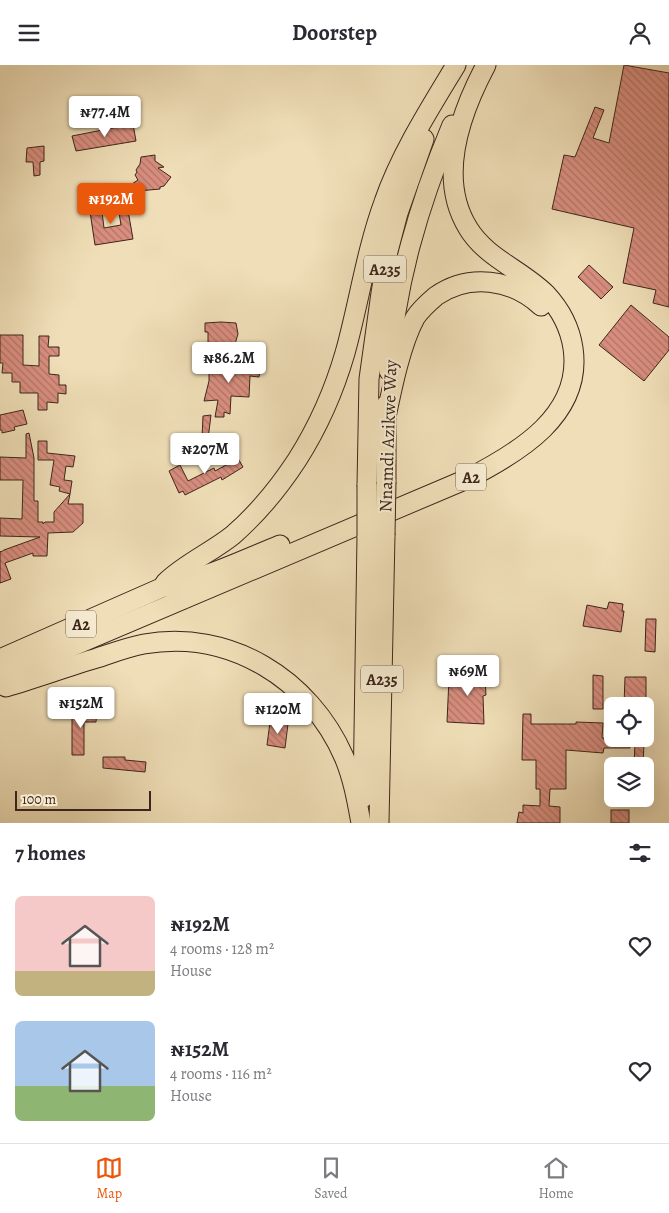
<!DOCTYPE html>
<html lang="en">
<head>
<meta charset="utf-8">
<style>
  body { margin:0; font-family:Alegreya,serif; background:#f7f7f7; color:#2b2b33; height:100vh; display:flex; flex-direction:column; font-size:19px; white-space:nowrap }
  * { box-sizing:border-box; margin:0 }
  p { font-size:16px; color:#7c7c81 }
  .icon { flex:none; width:28px; height:28px; fill:none; stroke:currentColor; stroke-width:2; stroke-linecap:round; stroke-linejoin:round }
  .map { position:relative; height:758px; overflow:hidden }
  .drawer { display:flex; flex-direction:column; background:#fff; flex:1 }
  .drawer>* { flex:none }
  .buttons { position:absolute; left:604px; top:632px; display:grid; gap:10px }
  .buttons a { display:grid; place-items:center; width:50px; height:50px; border-radius:8px; background:#fff; box-shadow:0 5px 20px #0002; font-size:25px }
  .scale { position:absolute; left:15px; bottom:12px; width:136px; box-sizing:border-box; padding-left:5px; border:2px solid #3d261b; border-top:0; font-size:14px; line-height:18px; white-space:nowrap; color:#3d261b; -webkit-text-stroke:4px #f5ead0; paint-order:stroke }
  .price { position:absolute; translate:-50% -42px; padding:0 11px; border-radius:5px; background:#fff; color:#222; font-size:16px; line-height:32px; filter:drop-shadow(0 1px 2px #0008) }
  .price::after { content:''; position:absolute; left:50%; top:30px; width:15px; height:11px; margin-left:-8px; background:inherit; clip-path:polygon(0 0,100% 0,50% 100%) }
  .price.selected { background:#ea580c; color:#fff }
  ul { padding:0; list-style:none }
  li { display:flex; align-items:center; gap:15px; height:125px; padding:0 15px }
  li span { display:grid; place-items:center; flex:none; width:140px; height:100px; border-radius:8px; color:#555 }
  li>.icon { margin-inline-start:auto }
  span .icon { width:60px; height:60px; fill:#fffc; stroke-width:1 }
  li b { font-size:21px }
  h2 { display:flex; justify-content:space-between; align-items:center; height:60px; padding:0 15px; font-size:21px }
  header { display:flex; justify-content:space-between; align-items:center; height:65px; padding:0 15px; background:#fff; font-size:22px; font-weight:700 }
  .tabs { display:flex; justify-content:space-around; align-items:center; height:70px; border-top:1px solid #e1e1e2; background:#fff; font-size:14px; color:#7c7c81 }
  .tabs a { display:grid; justify-items:center; gap:2px }
  .tabs .selected { color:#ea580c }
  .map>svg:first-child { display:block }
  .building { fill:url(#building-back-hatch); stroke:#3d261b }
  .lines { fill:none; stroke-linecap:round; stroke-linejoin:round }
  .highway-casing { stroke:#3d261b; stroke-width:21 }
  .highway { stroke:#efdeb7; stroke-width:19 }
  .highway-bridge-casing { stroke:#3d261b; stroke-width:21; stroke-linecap:butt }
  .highway-bridge { stroke:#efdeb7; stroke-width:19 }
  .labels { text-anchor:middle; stroke-width:4; stroke-linejoin:round; paint-order:stroke }
  .shield { fill:#f5ead0; stroke:#746151; stroke-width:1 }
  .shield-label { font-size:16px; font-weight:bold; fill:#3d261b }
  .street-label { font-size:18px; fill:#3d261b; stroke:#f5ead0 }
</style>
</head>
<body>
<header><svg class="icon" aria-label="menu" viewBox="0 0 24 24"><path d="M4 6h16M4 12h16M4 18h16"/></svg>Doorstep<svg class="icon" aria-label="person" viewBox="0 0 24 24"><circle cx="12" cy="8" r="4"/><path d="M4 21q1-7 8-7t8 7"/></svg></header>
<div class="map">
<svg width="669" height="758" viewBox="0 0 669 758">
  <defs>
    <pattern id="building-back-hatch" width="6" height="6" patternUnits="userSpaceOnUse" patternTransform="scale(1.25)"><rect width="6" height="6" fill="#d98e7f"/><path d="M-1 5l2 2M0 0l6 6M5-1l2 2" fill="none" stroke="#b17467"/></pattern>
  </defs>
  <rect width="100%" height="100%" fill="#efdeb7"/>
  <filter id="stains"><feTurbulence type="fractalNoise" baseFrequency=".004" numOctaves="4"/><feColorMatrix values="0 0 0 0 .2 0 0 0 0 .09 0 0 0 0 .02 0 0 0 .5 -.17"/></filter>
  <radialGradient id="worn" r=".72"><stop offset=".6" stop-color="#630" stop-opacity="0"/><stop offset="1" stop-color="#630" stop-opacity=".3"/></radialGradient>
  <g class="building">
    <polygon points="624,0 669,8 669,242 653,238 656,225 623,218 634,163 552,144 564,90 575,92 595,42 604,45 593,73 609,78"/>
    <polygon points="133,59 136,76 76,86 72,71"/>
    <polygon points="44,81 44,96 40,97 40,110 34,111 33,97 26,97 27,83"/>
    <polygon points="155,90 155,96 164,102 158,103 171,112 164,121 160,122 160,124 138,126 132,119 138,115 135,110 137,107 136,105 140,99 141,92"/>
    <polygon points="126,134 133,174 95,180 89,140 101,139 104,163 121,160 117,135"/>
    <polygon points="589,200 613,222 601,234 578,212"/>
    <polygon points="631,240 669,272 669,285 644,316 599,280"/>
    <polygon points="221,257 236,258 238,269 235,279 208,279 208,267 205,267 205,258"/>
    <polygon points="0,270 23,270 23,300 39,301 39,271 49,271 48,282 59,282 59,291 49,291 49,309 59,310 59,320 66,320 66,329 58,328 58,338 47,337 47,345 38,345 38,328 20,328 20,317 12,317 12,308 2,308 3,298 0,298"/>
    <polygon points="209,296 261,302 259,312 250,311 249,332 231,331 230,349 224,347 224,352 215,352 218,335 204,336 209,316"/>
    <polygon points="23,345 27,359 14,362 15,365 2,368 2,365 0,365 0,350"/>
    <polygon points="211,350 208,374 202,373 203,351"/>
    <polygon points="29,368 34,393 34,436 38,436 38,457 43,457 43,459 45,457 54,457 54,447 70,429 68,439 83,439 83,458 73,467 48,468 47,491 33,491 33,488 5,498 11,514 0,518 0,486 1,487 4,485 40,472 0,471 0,453 22,454 23,415 0,415 0,392 26,393 26,369"/>
    <polygon points="38,376 47,376 47,388 75,391 73,402 66,401 64,415 72,416 70,429 59,426 60,422 50,420 54,395 38,395"/>
    <polygon points="232,383 243,402 222,415 221,412 185,430 183,426 179,428 169,406 180,400 188,416 214,403 215,406 230,398 224,387"/>
    <polygon points="609,537 623,539 622,546 624,546 621,567 583,561 587,540 607,544"/>
    <polygon points="646,554 656,554 655,587 645,586"/>
    <polygon points="466,602 489,603 489,614 485,614 486,630 483,631 484,659 447,657 449,613 465,614"/>
    <polygon points="593,610 603,611 603,644 593,644"/>
    <polygon points="625,612 646,612 646,641 624,641"/>
    <polygon points="90,642 97,642 96,657 84,657 84,690 72,690 72,647 89,647"/>
    <polygon points="523,649 531,649 531,659 576,659 576,657 603,658 602,673 604,673 604,675 630,675 630,683 604,683 603,688 566,685 566,724 550,724 549,741 560,742 560,758 517,758 519,747 523,748 523,740 540,741 540,724 536,724 536,695 522,695"/>
    <polygon points="270,657 288,659 285,683 267,680"/>
    <polygon points="635,678 644,678 643,701 634,701"/>
    <polygon points="103,692 125,692 125,695 146,697 145,707 103,703"/>
    <rect x="611" y="745" width="18" height="13"/>
  </g>
  <g class="lines">
    <defs>
      <g id="highway">
        <path d="M389 306C395 219 419 139 452 60"/>
        <path d="M386 352C392 323 401 279 415 253 420 245 429 237 436 231 469 208 512 214 541 241"/>
        <polyline points="386,417 386,340"/>
        <polyline points="367,420 369,314 381,228 388,186 398,148 424,74"/>
        <path d="M165 518C184 499 212 487 233 470 257 449 280 421 297 395 318 362 334 326 345 288 359 238 366 186 384 137 400 90 430 43 456 0"/>
        <path d="M0 594 161 523C203 514 241 496 280 480"/>
        <path d="M0 612 467 414C518 388 583 350 573 283 570 263 560 244 546 229 522 205 486 193 468 163 437 113 461 47 486 0"/>
        <path d="M6 622C36 613 67 602 97 593 112 588 128 582 144 579 230 564 310 614 344 692 353 713 357 736 361 758"/>
        <polyline points="363,733 367,471"/>
        <polyline points="379,758 385,470"/>
      </g>
    </defs>
    <use href="#highway" class="highway-casing"/>
    <use href="#highway" class="highway"/>
    <defs>
      <g id="highway-bridge">
        <polyline points="385,470 386,417"/>
        <polyline points="367,471 367,420"/>
      </g>
    </defs>
    <use href="#highway-bridge" class="highway-bridge-casing"/>
    <use href="#highway-bridge" class="highway-bridge"/>
  </g>
  <g class="labels">
    <g class="shield">
      <rect x="364" y="190.5" width="42" height="27" rx="4"/>
      <rect x="456" y="398.5" width="30" height="27" rx="4"/>
      <rect x="66" y="545.5" width="30" height="27" rx="4"/>
      <rect x="361" y="600.5" width="42" height="27" rx="4"/>
    </g>
    <g class="shield-label">
      <text x="385" y="210">A235</text>
      <text x="471" y="418">A2</text>
      <text x="81" y="565">A2</text>
      <text x="382" y="620">A235</text>
    </g>
    <g class="street-label">
      <text transform="translate(388 371) rotate(-88)" y="6">Nnamdi Azikwe Way</text>
    </g>
  </g>
  <rect width="100%" height="100%" filter="url(#stains)"/>
  <rect width="100%" height="100%" fill="url(#worn)"/>
</svg>
<div class="buttons">
<a><svg class="icon" aria-label="locate" viewBox="0 0 24 24"><circle cx="12" cy="12" r="6"/><path d="M12 2v4M12 18v4M2 12h4M18 12h4"/></svg></a>
<a><svg class="icon" aria-label="layers" viewBox="0 0 24 24"><path d="M12 4l9 5-9 5-9-5zM3 14l9 5 9-5"/></svg></a>
</div>
<div class="scale">100 m</div>
<b class="price" style="left:105px;top:73px">₦77.4M</b>
<b class="price selected" style="left:111px;top:160px">₦192M</b>
<b class="price" style="left:229px;top:319px">₦86.2M</b>
<b class="price" style="left:205px;top:410px">₦207M</b>
<b class="price" style="left:468px;top:632px">₦69M</b>
<b class="price" style="left:81px;top:664px">₦152M</b>
<b class="price" style="left:278px;top:670px">₦120M</b>
</div>
<section class="drawer">
<h2>7 homes<svg class="icon" aria-label="filters" viewBox="0 0 24 24"><path d="M4 7h16M4 17h16"/><circle cx="9" cy="7" r="2"/><circle cx="15" cy="17" r="2"/></svg></h2>
<ul>
<li><span style="background:linear-gradient(#f6c9c9 75%,#c2b280 0)"><svg class="icon" aria-label="home" viewBox="0 0 24 24"><path d="M3 11l9-7 9 7M6 9v11h12V9"/></svg></span><div><b>₦192M</b><p>4 rooms · 128 m²</p><p>House</p></div><svg class="icon" aria-label="heart" viewBox="0 0 24 24"><path d="M12 20l-8-8c-3-5 5-10 8-4 3-6 11-1 8 4z"/></svg></li>
<li><span style="background:linear-gradient(#a9c7e8 65%,#8fb573 0)"><svg class="icon" aria-label="home" viewBox="0 0 24 24"><path d="M3 11l9-7 9 7M6 9v11h12V9"/></svg></span><div><b>₦152M</b><p>4 rooms · 116 m²</p><p>House</p></div><svg class="icon" aria-label="heart" viewBox="0 0 24 24"><path d="M12 20l-8-8c-3-5 5-10 8-4 3-6 11-1 8 4z"/></svg></li>
</ul>
</section>
<nav class="tabs">
<a class="selected"><svg class="icon" aria-label="map" viewBox="0 0 24 24"><path d="M3 6l6-2 6 2 6-2v14l-6 2-6-2-6 2zM9 4v14M15 6v14"/></svg>Map</a>
<a><svg class="icon" aria-label="saved" viewBox="0 0 24 24"><path d="M7 4h10v16l-5-4-5 4z"/></svg>Saved</a>
<a><svg class="icon" aria-label="home" viewBox="0 0 24 24"><path d="M3 11l9-7 9 7M6 9v11h12V9"/></svg>Home</a>
</nav>
</body>
</html>
